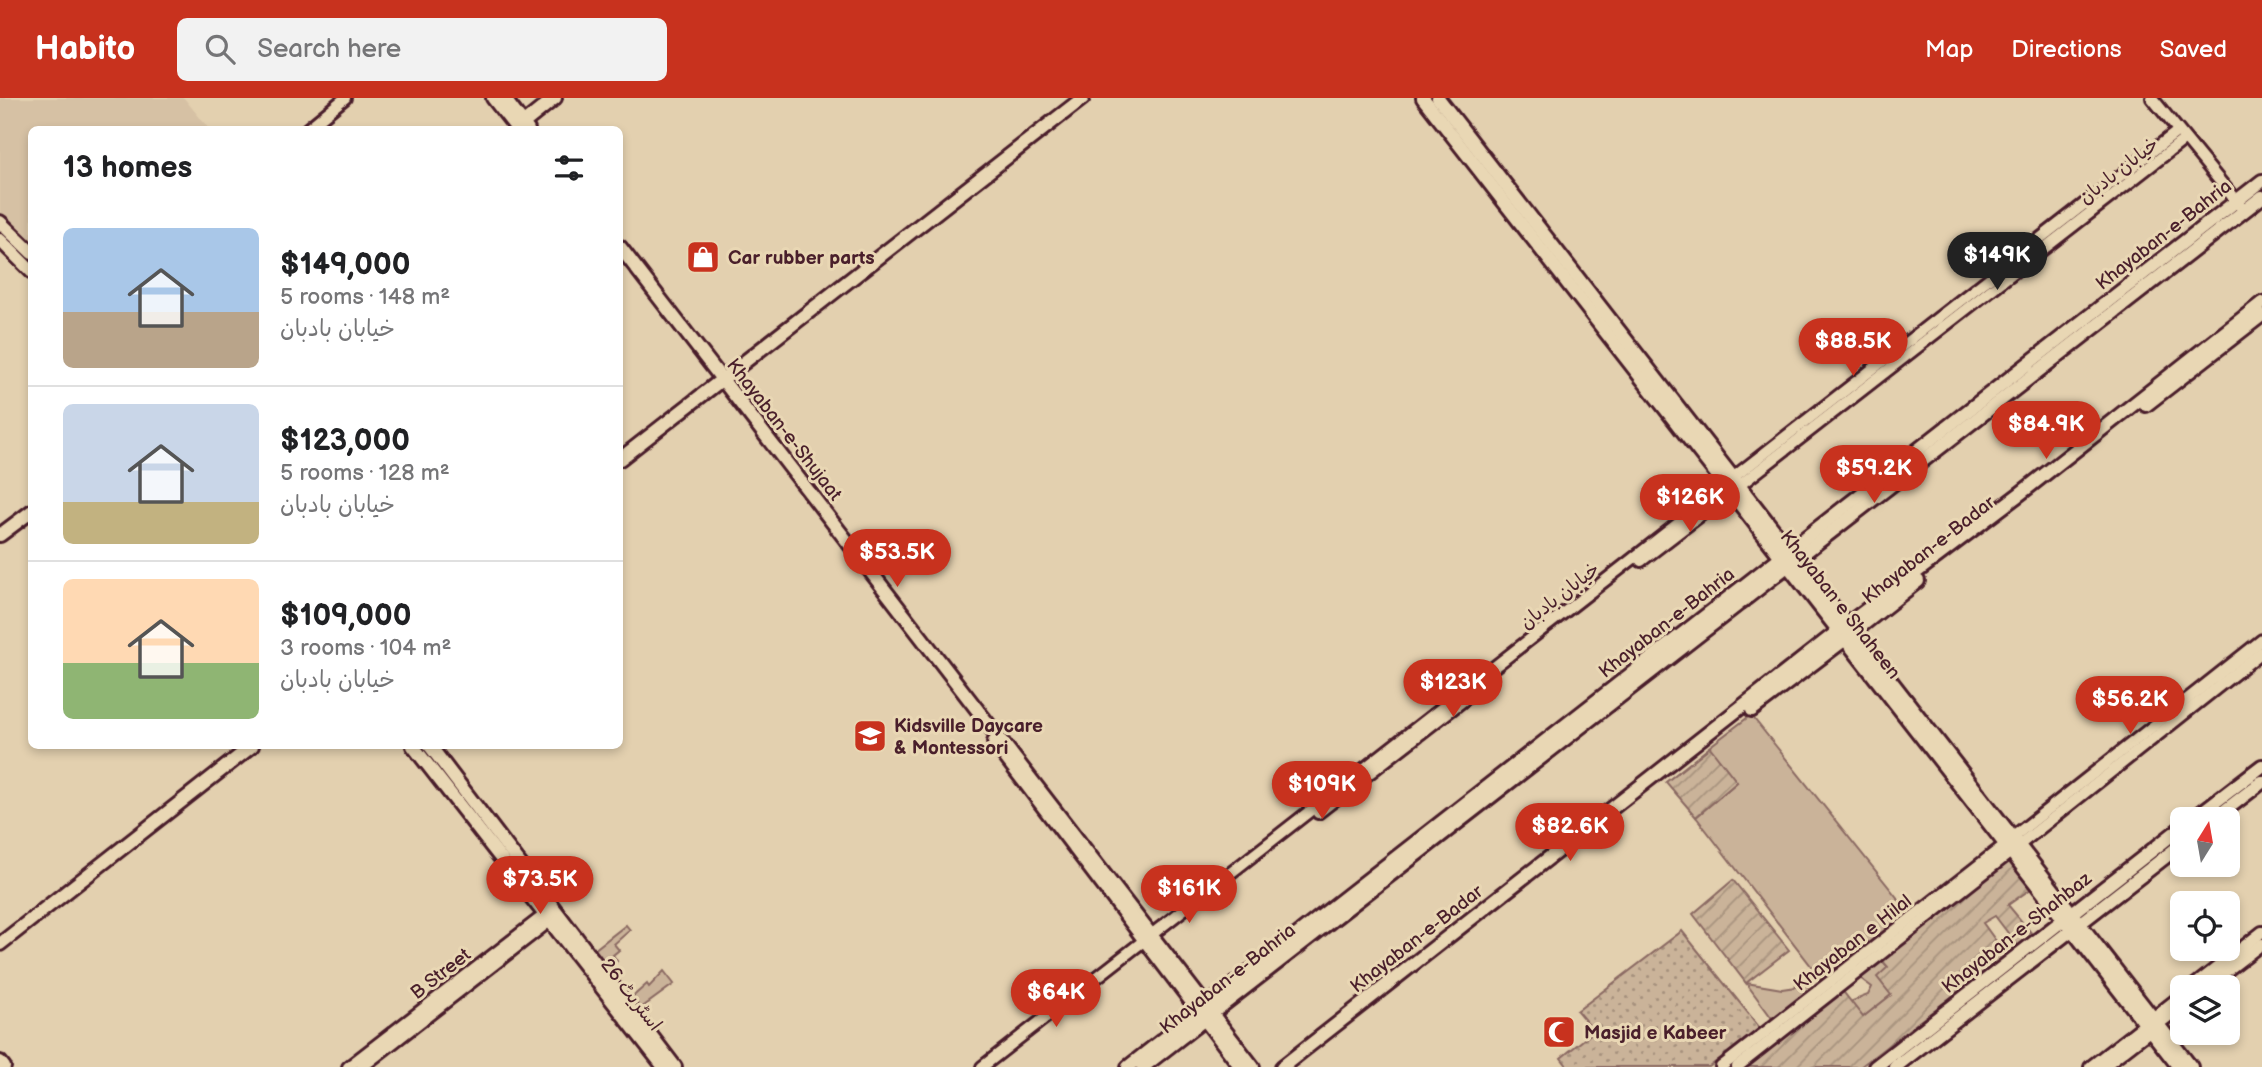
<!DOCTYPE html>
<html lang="en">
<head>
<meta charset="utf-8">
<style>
  body { margin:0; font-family:"Balsamiq Sans","Playpen Sans Arabic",sans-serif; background:#f2f2f2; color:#202124; height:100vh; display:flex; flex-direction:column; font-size:26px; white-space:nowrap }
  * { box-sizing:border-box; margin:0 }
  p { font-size:23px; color:#757577 }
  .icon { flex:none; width:38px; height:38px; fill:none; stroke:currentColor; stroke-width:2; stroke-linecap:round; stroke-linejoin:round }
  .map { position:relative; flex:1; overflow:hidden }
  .panel { position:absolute; left:28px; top:28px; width:595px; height:623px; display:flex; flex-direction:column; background:#fff; border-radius:10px; box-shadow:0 4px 10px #0003 }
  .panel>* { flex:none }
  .needle { width:46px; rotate:11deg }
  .tools { position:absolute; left:2170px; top:709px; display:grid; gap:14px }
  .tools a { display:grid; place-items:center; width:70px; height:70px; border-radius:10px; background:#fff; box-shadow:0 4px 10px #0003; font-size:35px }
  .price { position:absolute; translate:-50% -60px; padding:0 16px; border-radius:24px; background:#c8321e; color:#fff; font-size:23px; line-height:46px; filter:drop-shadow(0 2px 4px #0008) }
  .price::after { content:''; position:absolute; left:50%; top:42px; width:21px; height:16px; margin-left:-10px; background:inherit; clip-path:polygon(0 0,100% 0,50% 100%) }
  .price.current { background:#222; color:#fff }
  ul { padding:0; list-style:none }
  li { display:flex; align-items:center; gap:21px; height:175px; padding:0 35px }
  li+li { border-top:2px solid #e0e0e0 }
  li span { display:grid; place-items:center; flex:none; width:196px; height:140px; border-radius:10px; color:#555 }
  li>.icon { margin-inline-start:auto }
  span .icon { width:84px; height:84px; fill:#fffc; stroke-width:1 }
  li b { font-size:30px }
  h2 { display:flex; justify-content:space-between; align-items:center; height:84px; padding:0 35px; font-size:30px }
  header { display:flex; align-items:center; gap:42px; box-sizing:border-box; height:98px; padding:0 35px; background:#c8321e; color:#fff }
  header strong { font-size:33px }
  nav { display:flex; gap:38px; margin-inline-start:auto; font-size:24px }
  .search { width:490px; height:63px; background:#f2f2f2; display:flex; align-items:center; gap:18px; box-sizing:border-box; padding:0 24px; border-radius:10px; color:#757577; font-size:26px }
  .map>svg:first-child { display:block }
  .built { fill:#d6c1a4 }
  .grass { fill:#cab399; stroke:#8a6962; stroke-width:2 }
  .park { fill:url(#park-dots); stroke:#8a6962; stroke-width:2 }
  .garden { fill:url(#garden-furrows); stroke:#8a6962; stroke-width:2 }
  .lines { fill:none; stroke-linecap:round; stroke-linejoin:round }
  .tertiary-casing { stroke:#4a1f2b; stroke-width:16 }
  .secondary-casing { stroke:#4a1f2b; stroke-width:18 }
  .tertiary { stroke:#e9d7b4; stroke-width:10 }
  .secondary { stroke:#e9d7b4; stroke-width:12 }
  .labels { text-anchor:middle; stroke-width:6; stroke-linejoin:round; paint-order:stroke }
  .street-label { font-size:19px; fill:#4a1f2b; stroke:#e9d7b4 }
  .poi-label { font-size:19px; font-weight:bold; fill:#4a1f2b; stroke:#e9d7b4; text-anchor:start }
</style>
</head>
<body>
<header>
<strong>Habito</strong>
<div class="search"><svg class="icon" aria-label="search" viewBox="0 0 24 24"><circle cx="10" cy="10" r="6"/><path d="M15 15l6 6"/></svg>Search here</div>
<nav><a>Map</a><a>Directions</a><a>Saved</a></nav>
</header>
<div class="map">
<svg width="2262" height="969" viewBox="0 0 2262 969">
  <defs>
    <pattern id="park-dots" width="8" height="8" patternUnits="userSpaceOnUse" patternTransform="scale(1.75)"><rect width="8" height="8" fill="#cab399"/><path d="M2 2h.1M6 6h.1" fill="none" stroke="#a6917d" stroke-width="1.8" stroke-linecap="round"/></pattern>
    <pattern id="garden-furrows" width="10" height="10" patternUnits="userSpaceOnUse" patternTransform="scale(1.75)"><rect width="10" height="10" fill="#cab399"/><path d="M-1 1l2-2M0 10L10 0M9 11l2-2" fill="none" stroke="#a6917d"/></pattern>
  </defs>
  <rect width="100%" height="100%" fill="#e3d0af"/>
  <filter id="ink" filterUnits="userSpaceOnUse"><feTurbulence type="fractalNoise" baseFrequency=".0143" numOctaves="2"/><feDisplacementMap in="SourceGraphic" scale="14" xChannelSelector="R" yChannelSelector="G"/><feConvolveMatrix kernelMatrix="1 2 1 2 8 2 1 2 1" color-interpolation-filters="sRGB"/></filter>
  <g filter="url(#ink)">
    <polygon class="built" points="0,0 184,0 209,31 32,32 31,152 0,120"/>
    <g class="grass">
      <polygon points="1751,617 1911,817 1822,882 1696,719 1737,684 1709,649"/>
      <polygon points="626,827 630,832 614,846 619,852 613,857 617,863 604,873 589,856"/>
      <polygon points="1881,861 1888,869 1891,897 1863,920 1850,904 1868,897 1872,889 1860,880 1861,873"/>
      <polygon points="664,873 674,886 637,913 629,902 647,886 649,889"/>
      <polygon points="1798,881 1803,887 1819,890 1774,923 1746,885 1782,891 1795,889"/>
    </g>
    <polygon class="park" points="1682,833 1760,930 1709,969 1568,969 1561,960 1594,933 1577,913"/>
    <g class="garden">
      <polygon points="1710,649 1737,684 1696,719 1666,684"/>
      <polygon points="2012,757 2035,788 2008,807 2033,837 2018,848 1995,818 1983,825 2006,857 1860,969 1742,969 1841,891 1863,919 1891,897 1877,879 1888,869 1881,861"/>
      <polygon points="1733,782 1789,852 1746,885 1693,816"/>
    </g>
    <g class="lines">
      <defs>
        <g id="tertiary">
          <polyline points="2152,0 2241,109"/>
          <polyline points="306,32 345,0"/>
          <polyline points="1734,379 2178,33"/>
          <polyline points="1740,387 2185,41"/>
          <polyline points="1641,463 1731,394"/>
          <polyline points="1318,715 1469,598"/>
          <polyline points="2013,739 2262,542"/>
          <polyline points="2019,747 2262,554"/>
          <polyline points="2192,889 2262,834"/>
          <polyline points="2206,889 2262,846"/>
          <polyline points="348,969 551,812"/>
          <polyline points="362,969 556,818"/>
          <polyline points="982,969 1726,388"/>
          <polyline points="1721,969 2006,746"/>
          <polyline points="1737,969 2012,753"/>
          <polyline points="2090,969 2182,897"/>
          <polyline points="2103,969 2182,908"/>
        </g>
        <g id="secondary">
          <polyline points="493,0 518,32"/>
          <polyline points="504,0 528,32"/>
          <polyline points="1423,0 2179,969"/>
          <polyline points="1438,0 2191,969"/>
          <polyline points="515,32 555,0"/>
          <polyline points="0,124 32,155"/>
          <polyline points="0,142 32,174"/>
          <polyline points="620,149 1253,969"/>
          <polyline points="2146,307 2262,217"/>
          <polyline points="620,361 1083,0"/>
          <polyline points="0,437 32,413"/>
          <polyline points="1845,528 2021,395 2262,205"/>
          <polyline points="1851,536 1918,483"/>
          <polyline points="1752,612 1844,542"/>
          <polyline points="994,644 1241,969"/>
          <polyline points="413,648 664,969"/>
          <polyline points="430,648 675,969"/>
          <polyline points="2193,721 2262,668"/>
          <polyline points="2214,721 2262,684"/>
          <polyline points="0,846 252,648"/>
          <polyline points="0,964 4,969"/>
          <polyline points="1128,969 2262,83"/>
          <polyline points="1143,969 2262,99"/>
          <polyline points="1282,969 1837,534"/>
          <polyline points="1875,969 2182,729"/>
          <polyline points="1895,969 2182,746"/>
        </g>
      </defs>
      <use href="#tertiary" class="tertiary-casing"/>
      <use href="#secondary" class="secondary-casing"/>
      <use href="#tertiary" class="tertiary"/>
      <use href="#secondary" class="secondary"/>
    </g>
  </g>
  <defs>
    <symbol id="shop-square" viewBox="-11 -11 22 22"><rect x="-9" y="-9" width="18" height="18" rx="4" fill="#c8321e" stroke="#e9d7b4"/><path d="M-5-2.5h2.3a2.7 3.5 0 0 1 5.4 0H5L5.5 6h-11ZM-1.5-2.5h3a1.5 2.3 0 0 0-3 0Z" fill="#fff"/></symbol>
    <symbol id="school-square" viewBox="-11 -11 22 22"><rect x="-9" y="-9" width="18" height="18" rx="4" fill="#c8321e" stroke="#e9d7b4"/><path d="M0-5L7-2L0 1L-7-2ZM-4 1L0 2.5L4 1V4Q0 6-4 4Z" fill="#fff"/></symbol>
    <symbol id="mosque-square" viewBox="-11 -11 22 22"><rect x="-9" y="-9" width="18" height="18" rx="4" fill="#c8321e" stroke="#e9d7b4"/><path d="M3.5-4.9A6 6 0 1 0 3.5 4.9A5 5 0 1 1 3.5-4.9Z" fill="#fff"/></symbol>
  </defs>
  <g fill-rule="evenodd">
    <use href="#shop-square" x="684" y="140" width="38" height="38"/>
    <use href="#school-square" x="851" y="619" width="38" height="38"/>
    <use href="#mosque-square" x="1540" y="915" width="38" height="38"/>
  </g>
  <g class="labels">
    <g class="street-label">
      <text transform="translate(2118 72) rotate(-38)" y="7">خیابان بادبان</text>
      <text transform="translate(2163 136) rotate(-38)" y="7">Khayaban-e-Bahria</text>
      <text transform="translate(785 331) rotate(52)" y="7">Khayaban-e-Shujaat</text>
      <text transform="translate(1928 451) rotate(-38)" y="7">Khayaban-e-Badar</text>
      <text transform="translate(1559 497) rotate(-38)" y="7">خیابان بادبان</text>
      <text transform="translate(1841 506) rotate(52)" y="7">Khayaban e Shaheen</text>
      <text transform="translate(1666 524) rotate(-38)" y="7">Khayaban-e-Bahria</text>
      <text transform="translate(2016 834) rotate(-38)" y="7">Khayaban-e-Shahbaz</text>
      <text transform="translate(1416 840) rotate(-38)" y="7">Khayaban-e-Badar</text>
      <text transform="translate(1852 844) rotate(-38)" y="7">Khayaban e Hilal</text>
      <text transform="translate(440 875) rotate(-38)" y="7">B Street</text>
      <text transform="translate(1227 880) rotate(-38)" y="7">Khayaban-e-Bahria</text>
      <text transform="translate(632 896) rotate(52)" y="7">اسٹریٹ 26</text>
    </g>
    <g class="poi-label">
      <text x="728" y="166">Car rubber parts</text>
      <text x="894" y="634">Kidsville Daycare<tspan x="894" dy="22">&amp; Montessori</tspan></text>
      <text x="1584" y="941">Masjid e Kabeer</text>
    </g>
  </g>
</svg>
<div class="tools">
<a><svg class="needle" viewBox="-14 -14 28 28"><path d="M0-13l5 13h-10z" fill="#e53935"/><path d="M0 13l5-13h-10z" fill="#757577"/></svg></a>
<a><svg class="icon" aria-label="locate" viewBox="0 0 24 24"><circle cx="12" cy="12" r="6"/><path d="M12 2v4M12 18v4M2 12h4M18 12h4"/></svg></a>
<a><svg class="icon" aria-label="layers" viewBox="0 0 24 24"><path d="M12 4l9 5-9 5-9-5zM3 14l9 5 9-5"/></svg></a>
</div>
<b class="price current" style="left:1997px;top:194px">$149K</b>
<b class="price" style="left:1853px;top:280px">$88.5K</b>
<b class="price" style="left:2046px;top:363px">$84.9K</b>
<b class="price" style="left:1874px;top:407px">$59.2K</b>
<b class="price" style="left:1690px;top:436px">$126K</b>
<b class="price" style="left:897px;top:491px">$53.5K</b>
<b class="price" style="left:1453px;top:621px">$123K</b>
<b class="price" style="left:2130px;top:638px">$56.2K</b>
<b class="price" style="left:1322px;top:723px">$109K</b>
<b class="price" style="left:1570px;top:765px">$82.6K</b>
<b class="price" style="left:540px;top:818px">$73.5K</b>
<b class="price" style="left:1189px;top:827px">$161K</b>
<b class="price" style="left:1056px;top:931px">$64K</b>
<section class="panel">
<h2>13 homes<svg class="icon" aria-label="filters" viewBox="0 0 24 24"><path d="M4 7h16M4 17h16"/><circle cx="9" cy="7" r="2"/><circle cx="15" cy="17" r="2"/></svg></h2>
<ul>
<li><span style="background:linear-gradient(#a9c7e8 60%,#b9a48a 0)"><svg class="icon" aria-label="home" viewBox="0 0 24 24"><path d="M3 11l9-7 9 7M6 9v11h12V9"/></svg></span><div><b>$149,000</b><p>5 rooms · 148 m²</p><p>خیابان بادبان</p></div></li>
<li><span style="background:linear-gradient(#c9d6e8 70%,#c2b280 0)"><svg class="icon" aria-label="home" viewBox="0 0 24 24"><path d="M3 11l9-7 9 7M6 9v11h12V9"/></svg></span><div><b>$123,000</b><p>5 rooms · 128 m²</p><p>خیابان بادبان</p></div></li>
<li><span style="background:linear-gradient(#ffd9b3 60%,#8fb573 0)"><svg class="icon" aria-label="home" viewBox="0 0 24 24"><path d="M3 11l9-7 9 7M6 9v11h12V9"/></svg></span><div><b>$109,000</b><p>3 rooms · 104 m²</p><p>خیابان بادبان</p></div></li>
</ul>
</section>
</div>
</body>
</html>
